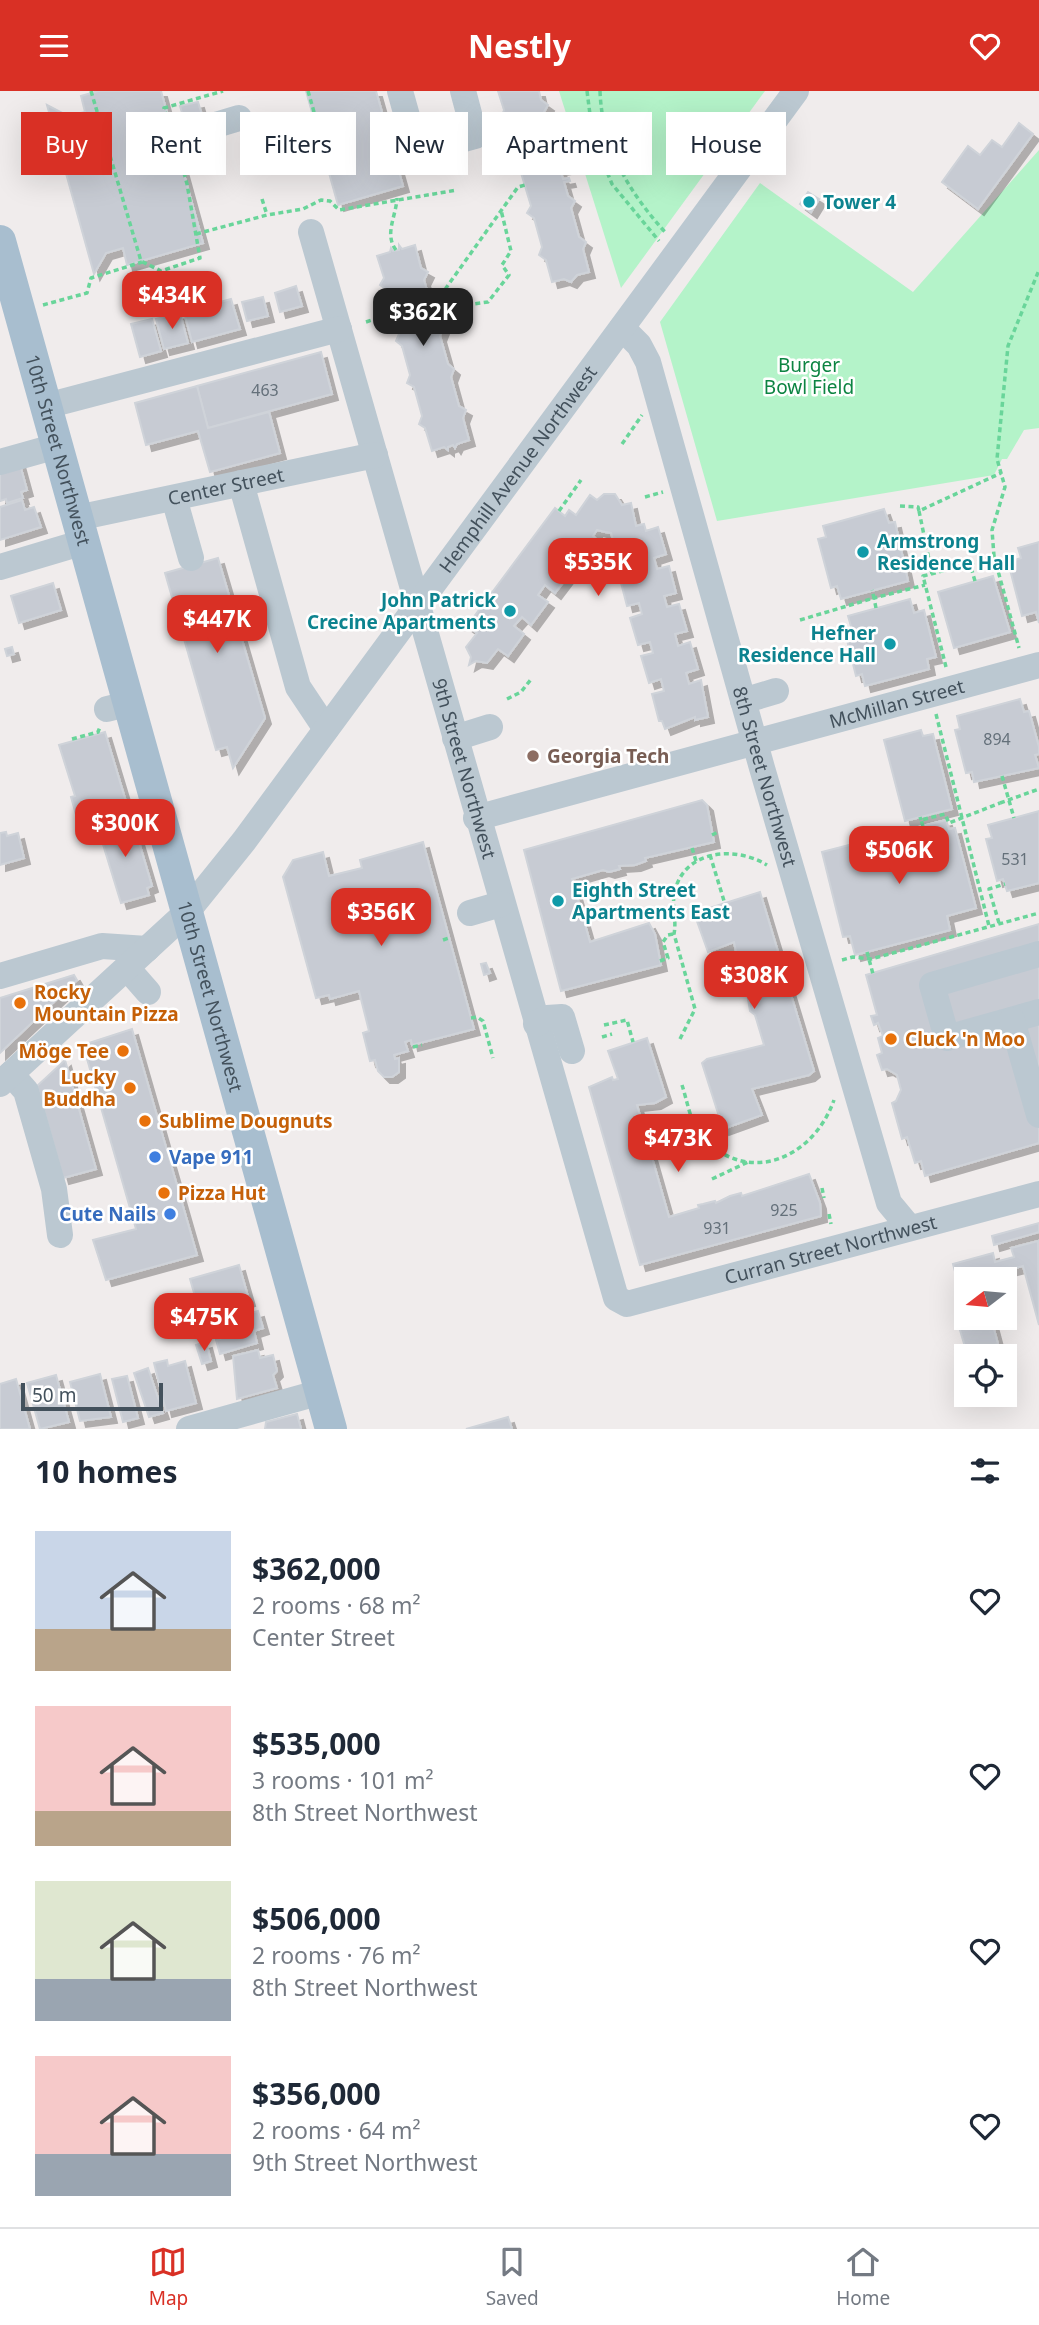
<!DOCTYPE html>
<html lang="en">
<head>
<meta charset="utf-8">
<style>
  body { margin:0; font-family:"Noto Sans",sans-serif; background:#f6f6f7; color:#1f2937; height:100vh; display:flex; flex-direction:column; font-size:26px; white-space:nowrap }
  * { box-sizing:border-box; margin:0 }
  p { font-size:23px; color:#747a83 }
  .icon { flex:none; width:38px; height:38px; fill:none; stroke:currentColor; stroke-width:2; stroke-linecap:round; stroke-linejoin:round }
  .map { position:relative; height:1338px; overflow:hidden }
  .panel { display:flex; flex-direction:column; background:#fff; flex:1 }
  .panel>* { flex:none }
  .top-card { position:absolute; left:21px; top:21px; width:998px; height:63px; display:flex; gap:14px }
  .needle { width:46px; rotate:254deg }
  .controls { position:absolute; left:954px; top:1176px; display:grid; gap:14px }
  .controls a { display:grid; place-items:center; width:63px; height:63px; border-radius:0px; background:#fff; box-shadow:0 7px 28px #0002; font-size:35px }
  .scale { position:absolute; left:21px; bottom:18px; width:142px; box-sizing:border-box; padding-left:7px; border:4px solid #43515c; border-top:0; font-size:19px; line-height:24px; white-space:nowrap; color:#43515c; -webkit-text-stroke:5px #fff; paint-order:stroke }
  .price { position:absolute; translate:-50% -60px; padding:0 16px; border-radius:14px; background:#d93025; color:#fff; font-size:23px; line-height:46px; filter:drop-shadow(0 2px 4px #0008) }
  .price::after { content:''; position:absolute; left:50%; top:42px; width:21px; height:16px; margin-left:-10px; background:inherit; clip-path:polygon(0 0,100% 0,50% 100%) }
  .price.active { background:#222; color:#fff }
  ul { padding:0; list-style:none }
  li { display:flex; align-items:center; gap:21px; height:175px; padding:0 35px }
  li span { display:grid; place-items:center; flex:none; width:196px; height:140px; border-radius:0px; color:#555 }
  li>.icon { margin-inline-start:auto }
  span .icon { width:84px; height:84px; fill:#fffc; stroke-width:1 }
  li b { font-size:30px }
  h2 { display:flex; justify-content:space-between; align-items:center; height:84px; padding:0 35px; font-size:30px }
  .pill { padding:0 24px; border-radius:0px; background:#fff; box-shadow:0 7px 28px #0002; font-size:24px; line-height:63px }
  .pill.active { background:#d93025; color:#fff }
  header { display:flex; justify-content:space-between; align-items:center; height:91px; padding:0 35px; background:#d93025; color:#fff; font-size:32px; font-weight:700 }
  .dock { display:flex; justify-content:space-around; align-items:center; height:98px; border-top:2px solid #e0e1e3; background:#fff; font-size:19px; color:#747a83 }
  .dock a { display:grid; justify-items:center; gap:4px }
  .dock .active { color:#d93025 }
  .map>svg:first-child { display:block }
  .green { fill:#b4f3c9 }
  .building { fill:#c7cbd3; stroke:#cfd3d9; stroke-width:2; filter:url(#shadow) }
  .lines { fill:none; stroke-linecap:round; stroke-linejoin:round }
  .path { stroke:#69d59a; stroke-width:3.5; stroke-dasharray:5 3.5; stroke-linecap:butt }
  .minor { stroke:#bbc8d1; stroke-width:26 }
  .major { stroke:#a8becf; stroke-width:32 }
  .path-bridge { stroke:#69d59a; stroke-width:3.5; stroke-dasharray:5 3.5; stroke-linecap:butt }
  .culture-dot { fill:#0f9aa8; stroke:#fff; stroke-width:2.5 }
  .education-dot { fill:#8d6e63; stroke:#fff; stroke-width:2.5 }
  .food-dot { fill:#e8710a; stroke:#fff; stroke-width:2.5 }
  .shop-dot { fill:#3f7fe0; stroke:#fff; stroke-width:2.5 }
  .labels { text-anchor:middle; stroke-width:5; stroke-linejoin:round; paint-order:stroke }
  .number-label { font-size:16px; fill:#64707a }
  .culture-label { font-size:19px; font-weight:bold; fill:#0d838f; stroke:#fff; text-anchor:start }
  .park-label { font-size:19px; fill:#0c8442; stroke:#fff }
  .street-label { font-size:19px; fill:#43515c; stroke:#fff }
  .education-label { font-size:19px; font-weight:bold; fill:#785e54; stroke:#fff; text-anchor:start }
  .food-label { font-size:19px; font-weight:bold; fill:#c56008; stroke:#fff; text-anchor:start }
  .shop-label { font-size:19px; font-weight:bold; fill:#366cbe; stroke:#fff; text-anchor:start }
</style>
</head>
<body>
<header><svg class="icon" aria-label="menu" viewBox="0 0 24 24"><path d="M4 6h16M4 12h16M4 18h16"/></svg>Nestly<svg class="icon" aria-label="heart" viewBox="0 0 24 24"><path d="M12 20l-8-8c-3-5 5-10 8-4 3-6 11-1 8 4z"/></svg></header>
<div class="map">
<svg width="1039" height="1338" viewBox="0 0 1039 1338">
  <defs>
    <filter id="shadow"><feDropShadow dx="6" dy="6" stdDeviation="0" flood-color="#0004"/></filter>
  </defs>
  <rect width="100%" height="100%" fill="#f0ecec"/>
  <g class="green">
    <polygon points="559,0 765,0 621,197"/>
    <polygon points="1039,59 1039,337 1024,339 1007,368 1002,368 994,384 717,430 660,231 760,92 913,201"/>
  </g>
  <g class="building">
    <polygon points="98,0 161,0 203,152 127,174 123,157 106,162 94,183 47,14 68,25 85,21 81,5"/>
    <polygon points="306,0 376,0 403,95 338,114"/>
    <polygon points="498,0 539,0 541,9 548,14 544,21 552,50 559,55 556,62 560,75 565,74 566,77 560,78 563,88 569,87 570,90 564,91 568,105 575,110 571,117 579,146 586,151 583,158 589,181 577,184 571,191 564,188 552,191 546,169 539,164 542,156 534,127 527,122 531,115 518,72 512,67 515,60 507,31 501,27 504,19"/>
    <polygon points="198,11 202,24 184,29 180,15"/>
    <polygon points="1019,32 1033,43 978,118 942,91 968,55 980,64 992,49 1002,56"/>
    <polygon points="808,101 819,108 811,121 800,113"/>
    <polygon points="399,154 402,158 415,154 421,177 428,181 424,189 428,203 434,201 435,204 429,206 432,216 438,214 439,217 433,219 436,232 443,237 440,245 448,273 454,278 451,286 459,315 466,319 463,327 469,349 457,353 455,357 453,354 448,356 448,359 444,356 432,360 425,337 419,333 422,325 414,296 407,292 410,284 402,255 396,250 399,243 387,199 380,194 384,187 377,165 390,161 391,157 393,160 399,159"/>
    <polygon points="296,195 302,215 280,221 275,202"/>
    <polygon points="263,206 268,225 247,230 242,211"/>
    <polygon points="231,208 240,238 192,251 184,221"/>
    <polygon points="180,222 188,252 164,258 156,228"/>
    <polygon points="152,228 161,260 140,266 131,233"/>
    <polygon points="321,261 332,303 208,337 197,295"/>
    <polygon points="197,295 208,337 269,321 280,362 210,381 198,340 146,354 135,312"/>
    <polygon points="19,370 27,399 21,401 23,407 7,412 6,408 0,410 0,375"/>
    <polygon points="604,403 615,403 622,414 631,412 636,435 644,433 646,440 658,436 666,463 654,467 657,478 669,475 676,502 664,505 667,516 679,513 687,540 675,543 678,555 690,551 698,578 686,582 689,593 701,589 708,626 695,629 695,626 665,638 662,630 659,630 652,603 664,600 661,588 649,592 641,565 653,562 650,551 638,554 630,527 642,523 639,512 627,515 620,488 632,485 628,474 617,477 609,450 613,449 611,442 605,441 597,439 593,445 596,448 555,502 545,494 538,504 548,511 531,534 522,526 514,535 524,543 508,565 498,558 487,572 476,570 469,574 471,566 466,556 477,542 467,535 555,417 565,425 569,419 576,424 590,404 597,409"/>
    <polygon points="22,409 25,419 34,416 41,436 0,449 0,416"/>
    <polygon points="884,418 889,432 895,431 908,490 841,508 837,495 831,497 818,448 826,446 823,435"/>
    <polygon points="1039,451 1039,532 1036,521 1022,525 1008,471 1021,467 1018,457"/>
    <polygon points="218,467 265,627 233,677 227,656 216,659 165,482"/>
    <polygon points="993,485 1010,541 954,557 938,501"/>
    <polygon points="53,492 61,519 19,532 11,505"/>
    <polygon points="910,508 914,522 924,519 936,566 927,568 929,578 865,595 862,583 856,585 845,541 852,539 848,525"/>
    <polygon points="12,556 14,563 7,565 5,558"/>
    <polygon points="1020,608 1024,621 1029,620 1039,656 1039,663 1035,664 1039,677 974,691 972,681 966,682 955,639 960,638 957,625"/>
    <polygon points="921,639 923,645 933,643 952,718 905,730 884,649"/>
    <polygon points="105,641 130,724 80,738 71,706 75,705 59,654"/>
    <polygon points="702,709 707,714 714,751 645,767 646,770 635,774 619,775 620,778 609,781 603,779 572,788 590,851 649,832 655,843 661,874 561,900 524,759"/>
    <polygon points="1039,720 1039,792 1007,800 1003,788 997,790 986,748 992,747 988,734"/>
    <polygon points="126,725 129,733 133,731 152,795 147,797 149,804 121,812 97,734"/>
    <polygon points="946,729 949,738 955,737 976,817 947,825 950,839 855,864 850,845 843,846 822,761"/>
    <polygon points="6,741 7,745 18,742 24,767 0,774 0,742"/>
    <polygon points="423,751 474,938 412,954 411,949 405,951 408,960 394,964 395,968 399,967 399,981 392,986 384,986 378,980 375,969 370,970 363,942 369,940 359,900 330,908 329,904 316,907 283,786 293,769 323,761 329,785 362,777 360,769"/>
    <polygon points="760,801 814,980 809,984 752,998 762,1024 723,1038 702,972 707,968 764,954 755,924 750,920 748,908 750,908 743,894 734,851 708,861 694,822"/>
    <polygon points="1039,833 1039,1052 925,1085 921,1070 915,1072 907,1046 902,1048 892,1012 896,1010 901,999 897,984 887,978 882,979 877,964 882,962 878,947 883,945 878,932 874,934 871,925 877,924 866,884"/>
    <polygon points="486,872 490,882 484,884 481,873"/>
    <polygon points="74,884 77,889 0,962 0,907"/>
    <polygon points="132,938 197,1164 106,1189 93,1149 136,1138 83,954"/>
    <polygon points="647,947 666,1006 655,1012 637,1014 669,1126 699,1117 698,1114 703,1113 715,1110 716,1112 730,1105 741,1102 742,1105 809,1083 820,1112 821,1125 640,1174 589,996 612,986 613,989 618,988 608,960"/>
    <polygon points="65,969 96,1078 63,1087 37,995"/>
    <polygon points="1039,1132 1039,1141 994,1154 992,1145"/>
    <polygon points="1038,1150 1039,1234 1023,1175 1008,1179 1009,1185 1001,1188 999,1182 990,1184 991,1188 966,1188 966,1222 953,1173 993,1162 995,1171 1014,1166 1011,1157"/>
    <polygon points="239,1174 249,1209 200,1223 190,1188"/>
    <polygon points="258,1220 263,1237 254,1240 257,1252 220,1263 216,1249 222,1247 217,1231"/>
    <polygon points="967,1227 991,1227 998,1253 988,1256 991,1265 966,1265 964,1294 955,1259 965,1256 957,1229"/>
    <polygon points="206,1251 211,1270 202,1273 196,1254"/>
    <polygon points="258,1259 260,1267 273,1264 277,1280 273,1284 277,1297 237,1308 233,1265"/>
    <polygon points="167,1269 168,1275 185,1270 196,1312 166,1320 154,1272"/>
    <polygon points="148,1277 163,1322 149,1326 134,1282"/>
    <polygon points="100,1283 111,1326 80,1330 70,1291"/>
    <polygon points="56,1284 69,1331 40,1338 27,1292"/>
    <polygon points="127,1285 138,1327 123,1331 112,1288"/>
    <polygon points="16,1288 30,1338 0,1338 0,1293"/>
    <polygon points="297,1323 301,1338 265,1338 266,1331"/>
    <polygon points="508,1326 512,1338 466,1338"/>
  </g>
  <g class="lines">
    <g class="path">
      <polyline points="91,0 141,170 161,180 200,167 187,93 175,49"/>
      <polyline points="308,0 326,63"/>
      <polyline points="587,0 593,47 612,93 659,150"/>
      <path d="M600 0C602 56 628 100 665 141"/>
      <polyline points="172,42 164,17 223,0"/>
      <polyline points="262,108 267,124"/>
      <polyline points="196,143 267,124 303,118 321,109 330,110 339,119 457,99"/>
      <path d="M396 159C384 143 396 126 397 107"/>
      <polyline points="447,207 446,197 518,96 525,94"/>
      <polyline points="43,214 87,202 91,187 142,171"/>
      <polyline points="450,216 488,211 509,184 502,174 511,160 501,119"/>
      <polyline points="366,231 393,222"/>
      <polyline points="622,353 642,324"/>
      <polyline points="645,406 663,401"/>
      <polyline points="900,415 918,416 919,420 1001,382"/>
      <polyline points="559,420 581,389"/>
      <polyline points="919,420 932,483"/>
      <polyline points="994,465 1019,557"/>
      <polyline points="975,490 970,473 994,465 992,439 1005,396 997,368 1008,255 1039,179"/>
      <polyline points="876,517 874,507 925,494"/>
      <polyline points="800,529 874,507 872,499"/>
      <polyline points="946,576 923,485 970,473"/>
      <polyline points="507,608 521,601 532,587"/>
      <polyline points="936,623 989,835"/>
      <polyline points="72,648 98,641 100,636"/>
      <polyline points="1002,685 1014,727"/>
      <polyline points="1000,712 1039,698"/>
      <polyline points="920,726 921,729"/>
      <polyline points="712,744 718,741"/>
      <polyline points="692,757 696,770"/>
      <polyline points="710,764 725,813"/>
      <polyline points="999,832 989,798 1005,793"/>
      <polyline points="443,849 449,847"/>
      <polyline points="842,869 853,866 871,868 1039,822"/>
      <polyline points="660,870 668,867 663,851 668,844 673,843"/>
      <polyline points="471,927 477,926 483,930 493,967"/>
      <polyline points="604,934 627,929 633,951"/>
      <polyline points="602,946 612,943"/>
      <path d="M680 948 695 918 674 843C677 828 671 813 675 799 686 758 736 755 767 774"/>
      <polyline points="413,956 422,954"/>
      <path d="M682 994C687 1009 691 1034 701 1045 748 1096 813 1068 834 1009"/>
      <polyline points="712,1088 748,1071"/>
      <polyline points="822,1097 824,1107"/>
      <polyline points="829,1123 831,1133"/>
    </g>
    <g class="minor">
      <polyline points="400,0 417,61 475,45 463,0"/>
      <polyline points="196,40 239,27"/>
      <path id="s1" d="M311 141 616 1207 627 1213 1039 1103"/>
      <path id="s2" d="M622 237 639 254 648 271 762 677 889 1112 909 1136"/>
      <polyline points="46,315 339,238"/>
      <polyline points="0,371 57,355"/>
      <polyline points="241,392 298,596 326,638"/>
      <polyline points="174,407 191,467"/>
      <path id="s3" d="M77 427 375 364"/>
      <polyline points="0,476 84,451"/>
      <polyline points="743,610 776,600"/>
      <polyline points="107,618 127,613"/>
      <polyline points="455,647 490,636"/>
      <path id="s4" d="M476 727 1039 574"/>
      <polyline points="470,822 501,813"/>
      <polyline points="1039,863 932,894 947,947 1039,921"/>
      <polyline points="127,877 148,901"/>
      <polyline points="0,885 102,855 147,858"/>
      <polyline points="1012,929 1039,1024"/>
      <polyline points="536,933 547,927 562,926 572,960"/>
      <polyline points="11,983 26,1000 54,1098 60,1144"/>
      <path id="s5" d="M0 993 186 822 244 750 796 0"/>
      <polyline points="189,1338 321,1301"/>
    </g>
    <path class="major" id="s6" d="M0 150 331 1338"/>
    <g class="path-bridge">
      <polyline points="923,735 921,729 945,723 949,732 1000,712"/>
      <polyline points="867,861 873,883"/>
    </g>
  </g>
  <g class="culture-dot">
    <circle cx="809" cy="111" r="7"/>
    <circle cx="863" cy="461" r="7"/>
    <circle cx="510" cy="520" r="7"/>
    <circle cx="890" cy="553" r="7"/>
    <circle cx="558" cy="810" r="7"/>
  </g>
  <circle class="education-dot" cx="533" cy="665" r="7"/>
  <g class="food-dot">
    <circle cx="20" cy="912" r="7"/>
    <circle cx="891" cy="948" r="7"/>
    <circle cx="123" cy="960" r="7"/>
    <circle cx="130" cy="997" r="7"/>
    <circle cx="145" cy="1030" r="7"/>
    <circle cx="164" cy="1102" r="7"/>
  </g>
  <g class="shop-dot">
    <circle cx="155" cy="1066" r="7"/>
    <circle cx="170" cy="1123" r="7"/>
  </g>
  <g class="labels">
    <g class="number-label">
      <text x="265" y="305">463</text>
      <text x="997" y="654">894</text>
      <text x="1015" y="774">531</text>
      <text x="784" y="1125">925</text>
      <text x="717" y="1143">931</text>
    </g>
    <g class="culture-label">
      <text x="823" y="118">Tower 4</text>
      <text x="877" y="457">Armstrong<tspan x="877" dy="22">Residence Hall</tspan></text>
      <text x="496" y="516" text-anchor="end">John Patrick<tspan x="496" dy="22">Crecine Apartments</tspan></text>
      <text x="876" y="549" text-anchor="end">Hefner<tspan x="876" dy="22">Residence Hall</tspan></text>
      <text x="572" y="806">Eighth Street<tspan x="572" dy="22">Apartments East</tspan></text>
    </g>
    <g class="park-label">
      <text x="809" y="281">Burger<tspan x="809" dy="22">Bowl Field</tspan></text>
    </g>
    <g class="street-label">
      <text dy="7" stroke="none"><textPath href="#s6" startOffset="217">10th Street Northwest</textPath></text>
      <text dy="7" stroke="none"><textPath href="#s5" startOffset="807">Hemphill Avenue Northwest</textPath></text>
      <text dy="7" stroke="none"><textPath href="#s3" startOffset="152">Center Street</textPath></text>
      <text dy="7" stroke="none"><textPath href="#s4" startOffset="436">McMillan Street</textPath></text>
      <text dy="7" stroke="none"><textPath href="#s1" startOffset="558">9th Street Northwest</textPath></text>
      <text dy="7" stroke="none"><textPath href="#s2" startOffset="474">8th Street Northwest</textPath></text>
      <text dy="7" stroke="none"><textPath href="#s6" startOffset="784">10th Street Northwest</textPath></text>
      <text dy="7" stroke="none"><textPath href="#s1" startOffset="1332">Curran Street Northwest</textPath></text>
    </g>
    <g class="education-label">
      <text x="547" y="672">Georgia Tech</text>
    </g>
    <g class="food-label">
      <text x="34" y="908">Rocky<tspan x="34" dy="22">Mountain Pizza</tspan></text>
      <text x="905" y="955">Cluck 'n Moo</text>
      <text x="109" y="967" text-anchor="end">Möge Tee</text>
      <text x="116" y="993" text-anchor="end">Lucky<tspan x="116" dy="22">Buddha</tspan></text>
      <text x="159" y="1037">Sublime Dougnuts</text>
      <text x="178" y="1109">Pizza Hut</text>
    </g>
    <g class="shop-label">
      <text x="169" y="1073">Vape 911</text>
      <text x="156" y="1130" text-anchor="end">Cute Nails</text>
    </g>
  </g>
</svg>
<div class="controls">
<a><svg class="needle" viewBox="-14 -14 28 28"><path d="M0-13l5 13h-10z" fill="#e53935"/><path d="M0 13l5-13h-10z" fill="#747a83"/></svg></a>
<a><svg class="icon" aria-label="locate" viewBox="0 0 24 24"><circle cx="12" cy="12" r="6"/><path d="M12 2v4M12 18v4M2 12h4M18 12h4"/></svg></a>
</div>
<div class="scale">50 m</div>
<b class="price" style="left:172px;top:240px">$434K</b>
<b class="price active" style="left:423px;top:257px">$362K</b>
<b class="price" style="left:598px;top:507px">$535K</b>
<b class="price" style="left:217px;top:564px">$447K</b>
<b class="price" style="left:125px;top:768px">$300K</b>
<b class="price" style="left:899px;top:795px">$506K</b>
<b class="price" style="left:381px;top:857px">$356K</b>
<b class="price" style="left:754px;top:920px">$308K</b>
<b class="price" style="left:678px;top:1083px">$473K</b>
<b class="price" style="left:204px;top:1262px">$475K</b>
<div class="top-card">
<a class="pill active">Buy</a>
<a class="pill">Rent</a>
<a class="pill">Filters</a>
<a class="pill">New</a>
<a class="pill">Apartment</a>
<a class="pill">House</a>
</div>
</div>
<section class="panel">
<h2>10 homes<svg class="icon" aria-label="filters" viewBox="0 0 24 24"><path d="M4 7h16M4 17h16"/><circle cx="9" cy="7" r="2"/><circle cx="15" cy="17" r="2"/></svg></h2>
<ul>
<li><span style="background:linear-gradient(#c9d6e8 70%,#b9a48a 0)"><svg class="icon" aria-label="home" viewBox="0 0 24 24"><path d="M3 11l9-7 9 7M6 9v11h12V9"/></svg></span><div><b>$362,000</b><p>2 rooms · 68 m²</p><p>Center Street</p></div><svg class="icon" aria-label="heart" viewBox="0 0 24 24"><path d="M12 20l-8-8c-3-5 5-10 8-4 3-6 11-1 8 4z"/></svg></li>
<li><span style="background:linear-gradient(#f6c9c9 75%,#b9a48a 0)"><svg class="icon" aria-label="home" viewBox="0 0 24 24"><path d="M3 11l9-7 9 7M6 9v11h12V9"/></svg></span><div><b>$535,000</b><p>3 rooms · 101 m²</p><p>8th Street Northwest</p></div><svg class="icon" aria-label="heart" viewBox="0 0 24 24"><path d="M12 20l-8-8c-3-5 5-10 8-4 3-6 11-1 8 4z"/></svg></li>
<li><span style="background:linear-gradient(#dfe7d0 70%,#9aa5b1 0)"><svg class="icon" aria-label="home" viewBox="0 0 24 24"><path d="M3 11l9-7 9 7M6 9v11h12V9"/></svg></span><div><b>$506,000</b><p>2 rooms · 76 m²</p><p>8th Street Northwest</p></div><svg class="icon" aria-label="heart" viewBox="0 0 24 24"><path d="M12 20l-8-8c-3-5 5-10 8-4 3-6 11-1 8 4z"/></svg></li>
<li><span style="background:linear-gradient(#f6c9c9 70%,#9aa5b1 0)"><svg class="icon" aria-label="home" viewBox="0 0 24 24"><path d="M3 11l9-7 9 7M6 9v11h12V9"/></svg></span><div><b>$356,000</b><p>2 rooms · 64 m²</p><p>9th Street Northwest</p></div><svg class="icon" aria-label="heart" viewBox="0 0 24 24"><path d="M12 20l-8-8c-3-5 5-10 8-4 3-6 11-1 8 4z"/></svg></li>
</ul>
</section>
<nav class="dock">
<a class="active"><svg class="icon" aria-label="map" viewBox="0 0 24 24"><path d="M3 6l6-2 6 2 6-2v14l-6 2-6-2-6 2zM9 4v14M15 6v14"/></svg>Map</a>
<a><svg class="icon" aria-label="saved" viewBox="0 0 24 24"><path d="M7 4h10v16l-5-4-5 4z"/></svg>Saved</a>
<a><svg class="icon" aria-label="home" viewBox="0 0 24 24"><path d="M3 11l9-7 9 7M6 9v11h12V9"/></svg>Home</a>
</nav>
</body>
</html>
